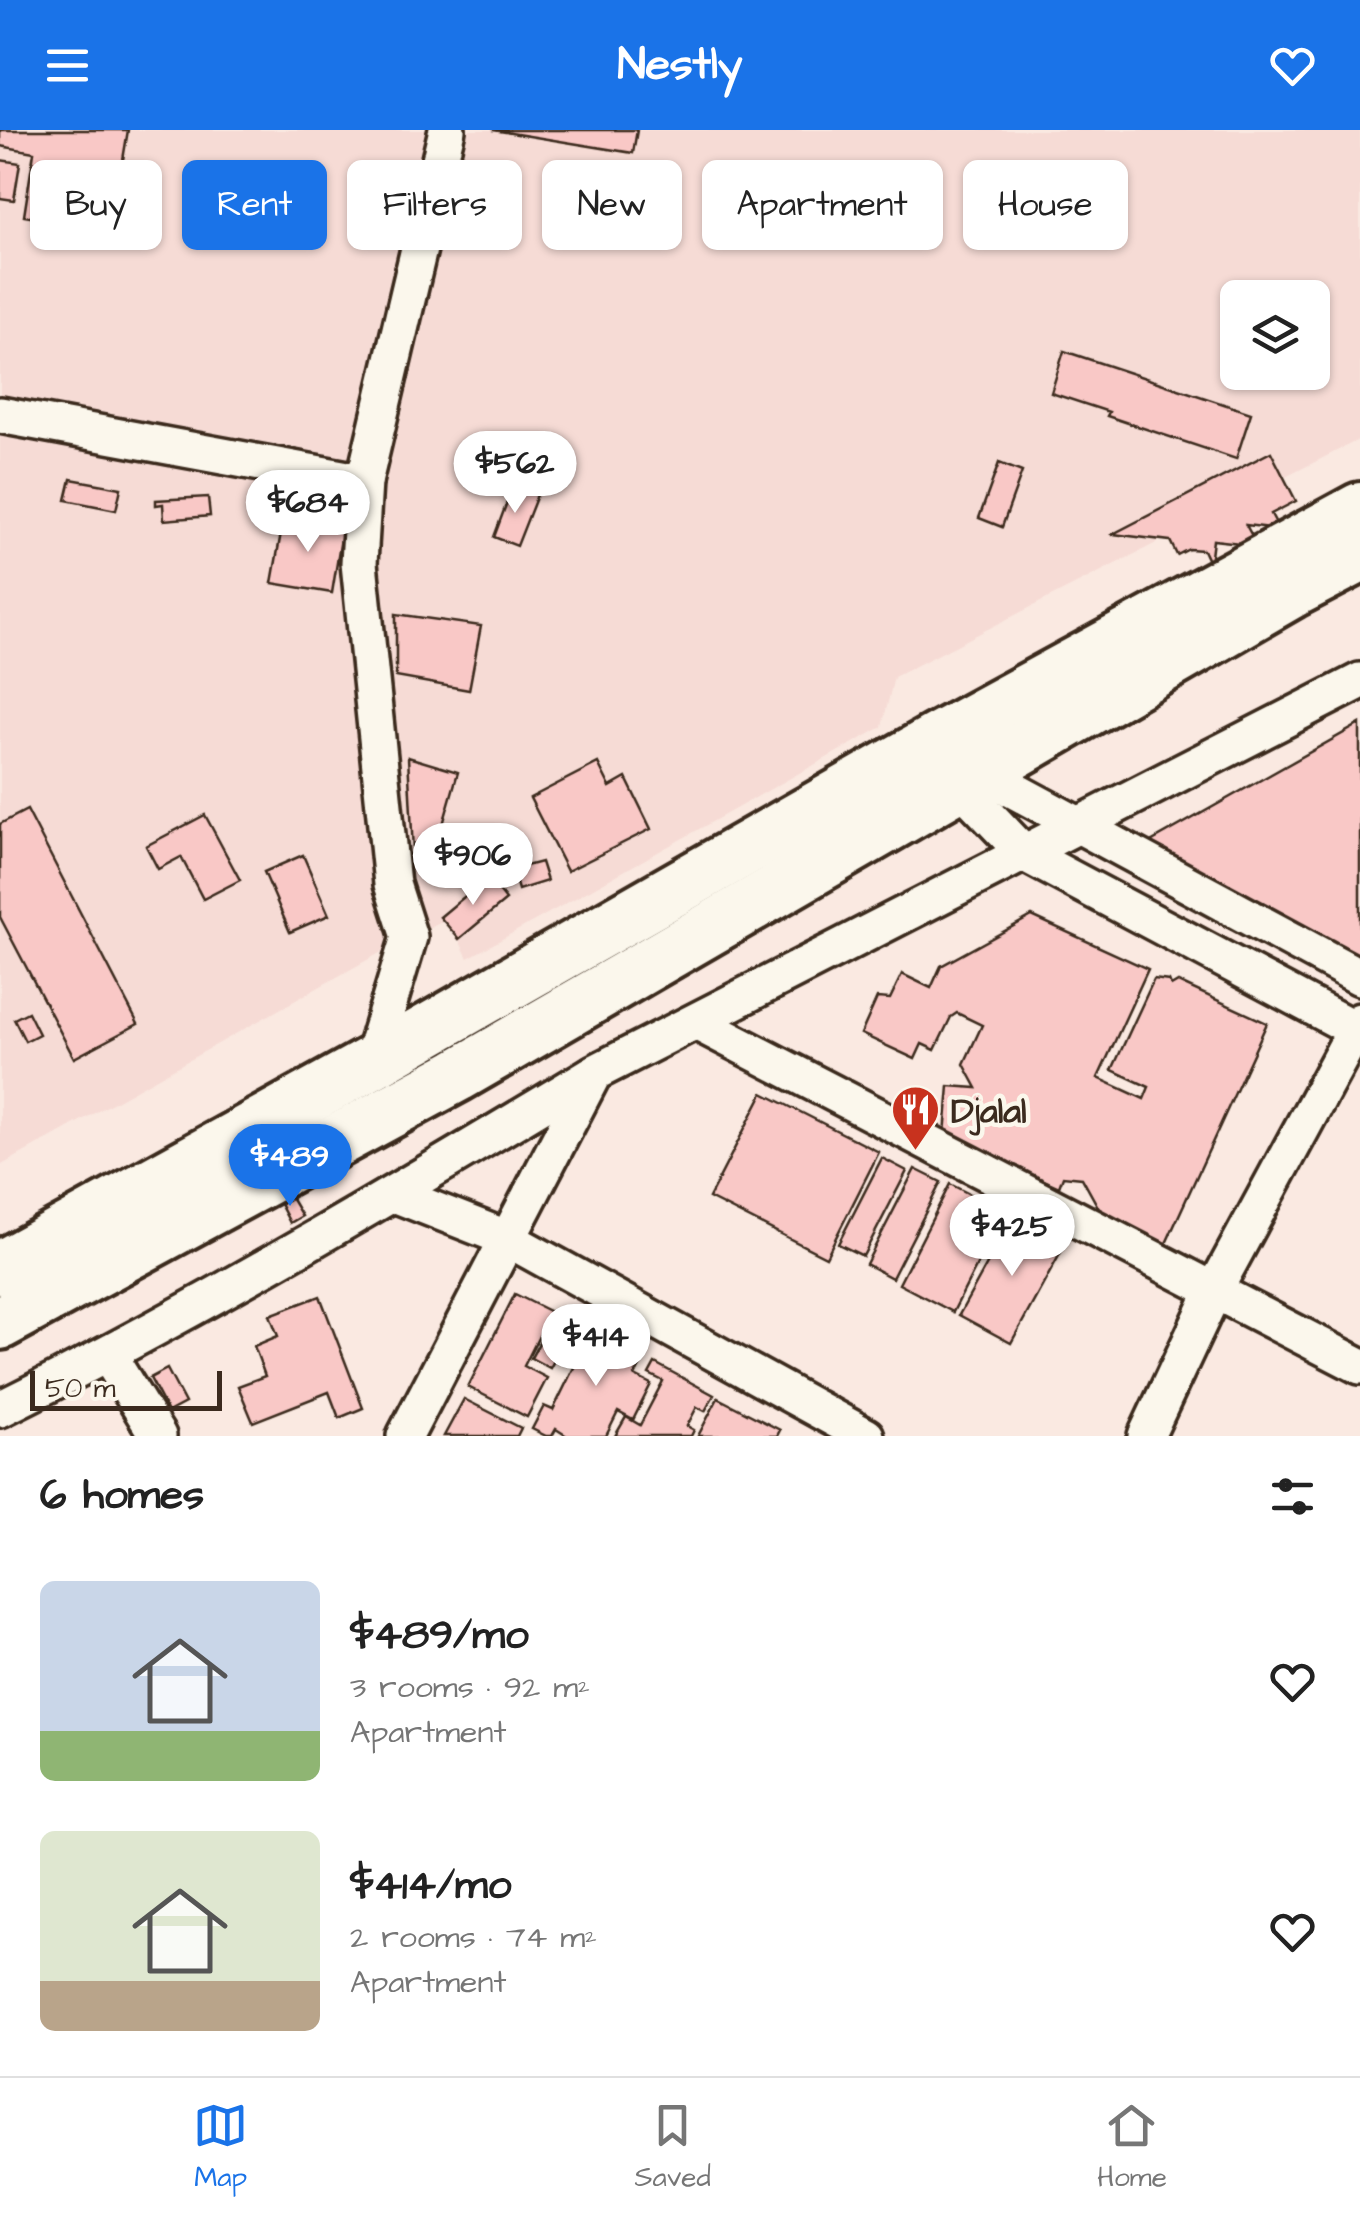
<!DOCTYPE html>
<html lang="en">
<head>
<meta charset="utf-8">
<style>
  body { margin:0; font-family:"Architects Daughter",sans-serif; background:#f2f2f2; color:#222; height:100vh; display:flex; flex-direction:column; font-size:38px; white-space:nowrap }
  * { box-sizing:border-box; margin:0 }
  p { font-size:32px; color:#767676 }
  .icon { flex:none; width:55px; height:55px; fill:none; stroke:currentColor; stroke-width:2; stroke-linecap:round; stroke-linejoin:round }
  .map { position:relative; height:1306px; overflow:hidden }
  .sheet { display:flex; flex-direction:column; background:#fff; flex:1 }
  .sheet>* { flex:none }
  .guide { position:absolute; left:30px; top:30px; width:1300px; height:90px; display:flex; gap:20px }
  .tools { position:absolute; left:1220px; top:150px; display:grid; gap:20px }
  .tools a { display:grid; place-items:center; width:110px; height:110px; border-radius:15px; background:#fff; box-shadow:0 2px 8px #0004; font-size:50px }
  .scale { position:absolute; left:30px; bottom:25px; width:192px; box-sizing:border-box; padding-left:10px; border:5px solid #3b2a1e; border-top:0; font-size:28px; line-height:35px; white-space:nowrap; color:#3b2a1e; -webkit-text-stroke:8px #fbf7ec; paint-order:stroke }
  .price { position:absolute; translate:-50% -85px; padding:0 22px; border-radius:35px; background:#fff; color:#222; font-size:32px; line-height:65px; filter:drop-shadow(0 2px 5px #0008) }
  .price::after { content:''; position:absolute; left:50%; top:60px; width:30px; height:22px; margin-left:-15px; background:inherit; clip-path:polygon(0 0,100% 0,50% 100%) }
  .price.active { background:#1a73e8; color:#fff }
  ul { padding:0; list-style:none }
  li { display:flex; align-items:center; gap:30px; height:250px; padding:0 40px }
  li span { display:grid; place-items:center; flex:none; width:280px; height:200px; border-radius:15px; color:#555 }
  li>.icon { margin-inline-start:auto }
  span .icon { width:120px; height:120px; fill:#fffc; stroke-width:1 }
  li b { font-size:42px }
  h2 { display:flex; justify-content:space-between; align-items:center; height:120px; padding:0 40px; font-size:42px }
  .pill { padding:0 35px; border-radius:15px; background:#fff; box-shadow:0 2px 8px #0004; font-size:35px; line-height:90px }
  .pill.active { background:#1a73e8; color:#fff }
  header { display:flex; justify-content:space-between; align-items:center; height:130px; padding:0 40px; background:#1a73e8; color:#fff; font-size:45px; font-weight:700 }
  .menu { display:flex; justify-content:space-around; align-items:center; height:140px; border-top:2px solid #e0e0e0; background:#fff; font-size:28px; color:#767676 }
  .menu a { display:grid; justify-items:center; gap:5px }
  .menu .active { color:#1a73e8 }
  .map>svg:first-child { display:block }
  .built { fill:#f6dbd5; fill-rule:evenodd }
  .building { fill:#f9c8c6; stroke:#3b2a1e; stroke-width:2.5 }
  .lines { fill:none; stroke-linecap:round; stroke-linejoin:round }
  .minor-casing { stroke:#3b2a1e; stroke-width:42 }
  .highway-casing { stroke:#3b2a1e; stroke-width:60 }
  .minor { stroke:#fbf7ec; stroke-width:35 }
  .highway { stroke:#fbf7ec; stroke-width:52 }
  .labels { text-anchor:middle; stroke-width:9; stroke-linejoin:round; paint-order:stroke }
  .poi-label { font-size:35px; font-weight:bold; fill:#3b2a1e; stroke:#fbf7ec; text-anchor:start }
</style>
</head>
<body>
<header><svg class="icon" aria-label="menu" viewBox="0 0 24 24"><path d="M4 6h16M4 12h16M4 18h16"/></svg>Nestly<svg class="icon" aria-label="heart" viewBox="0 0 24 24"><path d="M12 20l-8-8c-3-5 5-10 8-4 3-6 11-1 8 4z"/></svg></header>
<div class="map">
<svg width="1360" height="1306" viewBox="0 0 1360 1306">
  <rect width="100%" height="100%" fill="#fae9e1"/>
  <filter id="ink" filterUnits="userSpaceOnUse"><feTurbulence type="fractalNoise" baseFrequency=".01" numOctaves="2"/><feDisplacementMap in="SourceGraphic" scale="20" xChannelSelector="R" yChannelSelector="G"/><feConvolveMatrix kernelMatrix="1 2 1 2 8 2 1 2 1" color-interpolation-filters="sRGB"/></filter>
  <g filter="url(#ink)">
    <path class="built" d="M0 0H1360V309L894 547 882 597 468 828 448 788 394 815 0 1036ZM1238 168H1312V242H1238Z"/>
    <g class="building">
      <polygon points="0,0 128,0 110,107 70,100 72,94 24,86 34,22 0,16"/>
      <polygon points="493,0 637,0 633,23"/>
      <polygon points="0,30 20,33 14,70 0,68"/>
      <polygon points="977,52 985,54 975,96 967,94"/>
      <polygon points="1064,221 1251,283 1236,329 1107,286 1109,282 1051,263"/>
      <polygon points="1271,322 1296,371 1271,384 1279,399 1246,395 1252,406 1240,413 1213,410 1210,435 1203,420 1189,419 1177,425 1170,411 1113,404"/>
      <polygon points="999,333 1022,342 1002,397 979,388"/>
      <polygon points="71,349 121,358 116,380 66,370"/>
      <polygon points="513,356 537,365 517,416 494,407"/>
      <polygon points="208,367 210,386 164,390 163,374 156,375 156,370"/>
      <polygon points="284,386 343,396 332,463 272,453"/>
      <polygon points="396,484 481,496 469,560 396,547"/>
      <polygon points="1360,594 1360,835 1140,718"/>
      <polygon points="408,627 458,642 434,726 413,721"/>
      <polygon points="598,633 610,657 626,648 651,699 567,741 530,668"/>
      <polygon points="27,680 138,894 74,928 0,787 0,694"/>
      <polygon points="205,685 240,750 203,769 181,727 158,739 146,716"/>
      <polygon points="521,718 526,736 541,732 547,751 518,760 507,722"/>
      <polygon points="303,725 329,785 290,802 264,742"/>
      <polygon points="488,747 506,770 459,809 440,787"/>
      <polygon points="1032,786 1148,839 1098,948 1144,969 1149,957 1112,940 1154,849 1169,851 1171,856 1178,852 1267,893 1163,1120 1108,1095 1082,1048 1063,1046 1059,1057 945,1005 949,956 977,958 964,934 982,895 957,883 951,887 935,920 922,914 915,929 861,904 877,868 890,869 902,844 931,858 941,836"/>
      <polygon points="28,882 39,904 25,911 14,889"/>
      <polygon points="763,963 879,1022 826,1127 709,1068"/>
      <polygon points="882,1028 907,1041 863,1126 838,1114"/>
      <polygon points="915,1039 941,1052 892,1148 866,1134"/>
      <polygon points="950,1054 1004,1082 953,1182 899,1154"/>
      <polygon points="290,1066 302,1086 290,1093 279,1072"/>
      <polygon points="1014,1085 1066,1113 1011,1213 959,1185"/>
      <polygon points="515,1164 551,1182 524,1236 547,1248 527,1287 468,1257"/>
      <polygon points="320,1166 363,1278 339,1288 329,1262 253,1292 238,1256 265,1246 254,1216 278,1206 270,1185"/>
      <polygon points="554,1185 573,1195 550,1238 531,1228"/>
      <polygon points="583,1195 645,1226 635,1246 651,1254 633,1290 618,1282 606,1306 567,1306 556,1299 552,1306 546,1306 532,1299 544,1276 553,1280 583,1219 574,1215"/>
      <polygon points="655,1233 714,1265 705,1281 697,1277 687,1296 694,1300 691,1306 615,1306 626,1287 640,1295 663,1251 649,1244"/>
      <polygon points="167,1239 185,1273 168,1282 150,1248"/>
      <polygon points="718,1268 780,1300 777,1306 698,1306"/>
      <polygon points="464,1269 521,1298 517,1306 444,1306"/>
    </g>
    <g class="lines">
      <defs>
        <g id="minor">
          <polyline points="0,285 364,352"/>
          <polyline points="969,629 980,642 1360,847"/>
          <polyline points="950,638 958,654 1025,724 1360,902"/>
          <polyline points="696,892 1360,1236"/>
          <polyline points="371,933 409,807 392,754 359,433 364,352 447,0"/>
          <polyline points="394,1064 506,1108 866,1306"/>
          <polyline points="108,1225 158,1306"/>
          <path d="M0 1279C203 1178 397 1062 591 945"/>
          <polyline points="405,1306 594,943 1360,551"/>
          <polyline points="1146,1306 1215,1159 1360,891"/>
        </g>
        <g id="highway">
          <polyline points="0,1138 371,933 936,610 1360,379"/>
          <polyline points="0,1193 458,945 1291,462 1360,426"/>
        </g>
      </defs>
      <use href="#minor" class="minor-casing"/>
      <use href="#highway" class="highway-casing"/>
      <use href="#minor" class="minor"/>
      <use href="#highway" class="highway"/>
    </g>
  </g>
  <defs>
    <symbol id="restaurant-pin" viewBox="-11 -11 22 30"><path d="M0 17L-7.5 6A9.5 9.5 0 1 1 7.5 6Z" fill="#c8321e" stroke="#fbf7ec"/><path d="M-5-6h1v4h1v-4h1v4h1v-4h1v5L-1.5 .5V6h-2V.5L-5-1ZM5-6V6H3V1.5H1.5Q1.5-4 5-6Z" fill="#fff"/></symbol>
  </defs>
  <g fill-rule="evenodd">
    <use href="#restaurant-pin" x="888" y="952" width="55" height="75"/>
  </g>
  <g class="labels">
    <g class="poi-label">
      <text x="951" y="992">Djalal</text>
    </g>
  </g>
</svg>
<div class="tools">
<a><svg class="icon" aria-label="layers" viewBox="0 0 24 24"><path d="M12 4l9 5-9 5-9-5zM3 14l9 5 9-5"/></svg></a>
</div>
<div class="scale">50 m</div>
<b class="price" style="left:515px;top:386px">$562</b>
<b class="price" style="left:308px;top:425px">$684</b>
<b class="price" style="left:473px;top:778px">$906</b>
<b class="price active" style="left:290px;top:1079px">$489</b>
<b class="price" style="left:1012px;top:1149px">$425</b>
<b class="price" style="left:596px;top:1259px">$414</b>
<div class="guide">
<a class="pill">Buy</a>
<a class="pill active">Rent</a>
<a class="pill">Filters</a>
<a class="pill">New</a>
<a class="pill">Apartment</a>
<a class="pill">House</a>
</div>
</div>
<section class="sheet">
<h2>6 homes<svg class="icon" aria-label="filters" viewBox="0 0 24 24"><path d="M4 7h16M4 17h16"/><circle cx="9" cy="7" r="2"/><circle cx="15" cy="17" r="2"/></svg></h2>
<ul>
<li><span style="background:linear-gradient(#c9d6e8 75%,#8fb573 0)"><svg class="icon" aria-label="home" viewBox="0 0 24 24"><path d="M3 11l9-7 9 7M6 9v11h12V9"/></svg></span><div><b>$489/mo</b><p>3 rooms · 92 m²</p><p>Apartment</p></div><svg class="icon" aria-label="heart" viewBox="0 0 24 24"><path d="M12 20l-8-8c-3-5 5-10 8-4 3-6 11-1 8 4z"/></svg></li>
<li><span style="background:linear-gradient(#dfe7d0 75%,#b9a48a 0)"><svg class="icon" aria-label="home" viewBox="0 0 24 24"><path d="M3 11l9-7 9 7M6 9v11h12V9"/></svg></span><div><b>$414/mo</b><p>2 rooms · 74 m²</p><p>Apartment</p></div><svg class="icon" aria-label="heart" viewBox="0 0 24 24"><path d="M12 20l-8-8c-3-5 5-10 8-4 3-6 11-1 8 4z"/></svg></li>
</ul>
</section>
<nav class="menu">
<a class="active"><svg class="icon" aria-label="map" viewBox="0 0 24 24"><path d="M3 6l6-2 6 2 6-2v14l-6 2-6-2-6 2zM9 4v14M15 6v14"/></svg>Map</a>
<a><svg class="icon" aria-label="saved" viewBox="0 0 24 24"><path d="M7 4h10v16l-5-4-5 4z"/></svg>Saved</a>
<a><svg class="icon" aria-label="home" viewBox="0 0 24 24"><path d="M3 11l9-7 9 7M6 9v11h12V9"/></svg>Home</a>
</nav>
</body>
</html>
